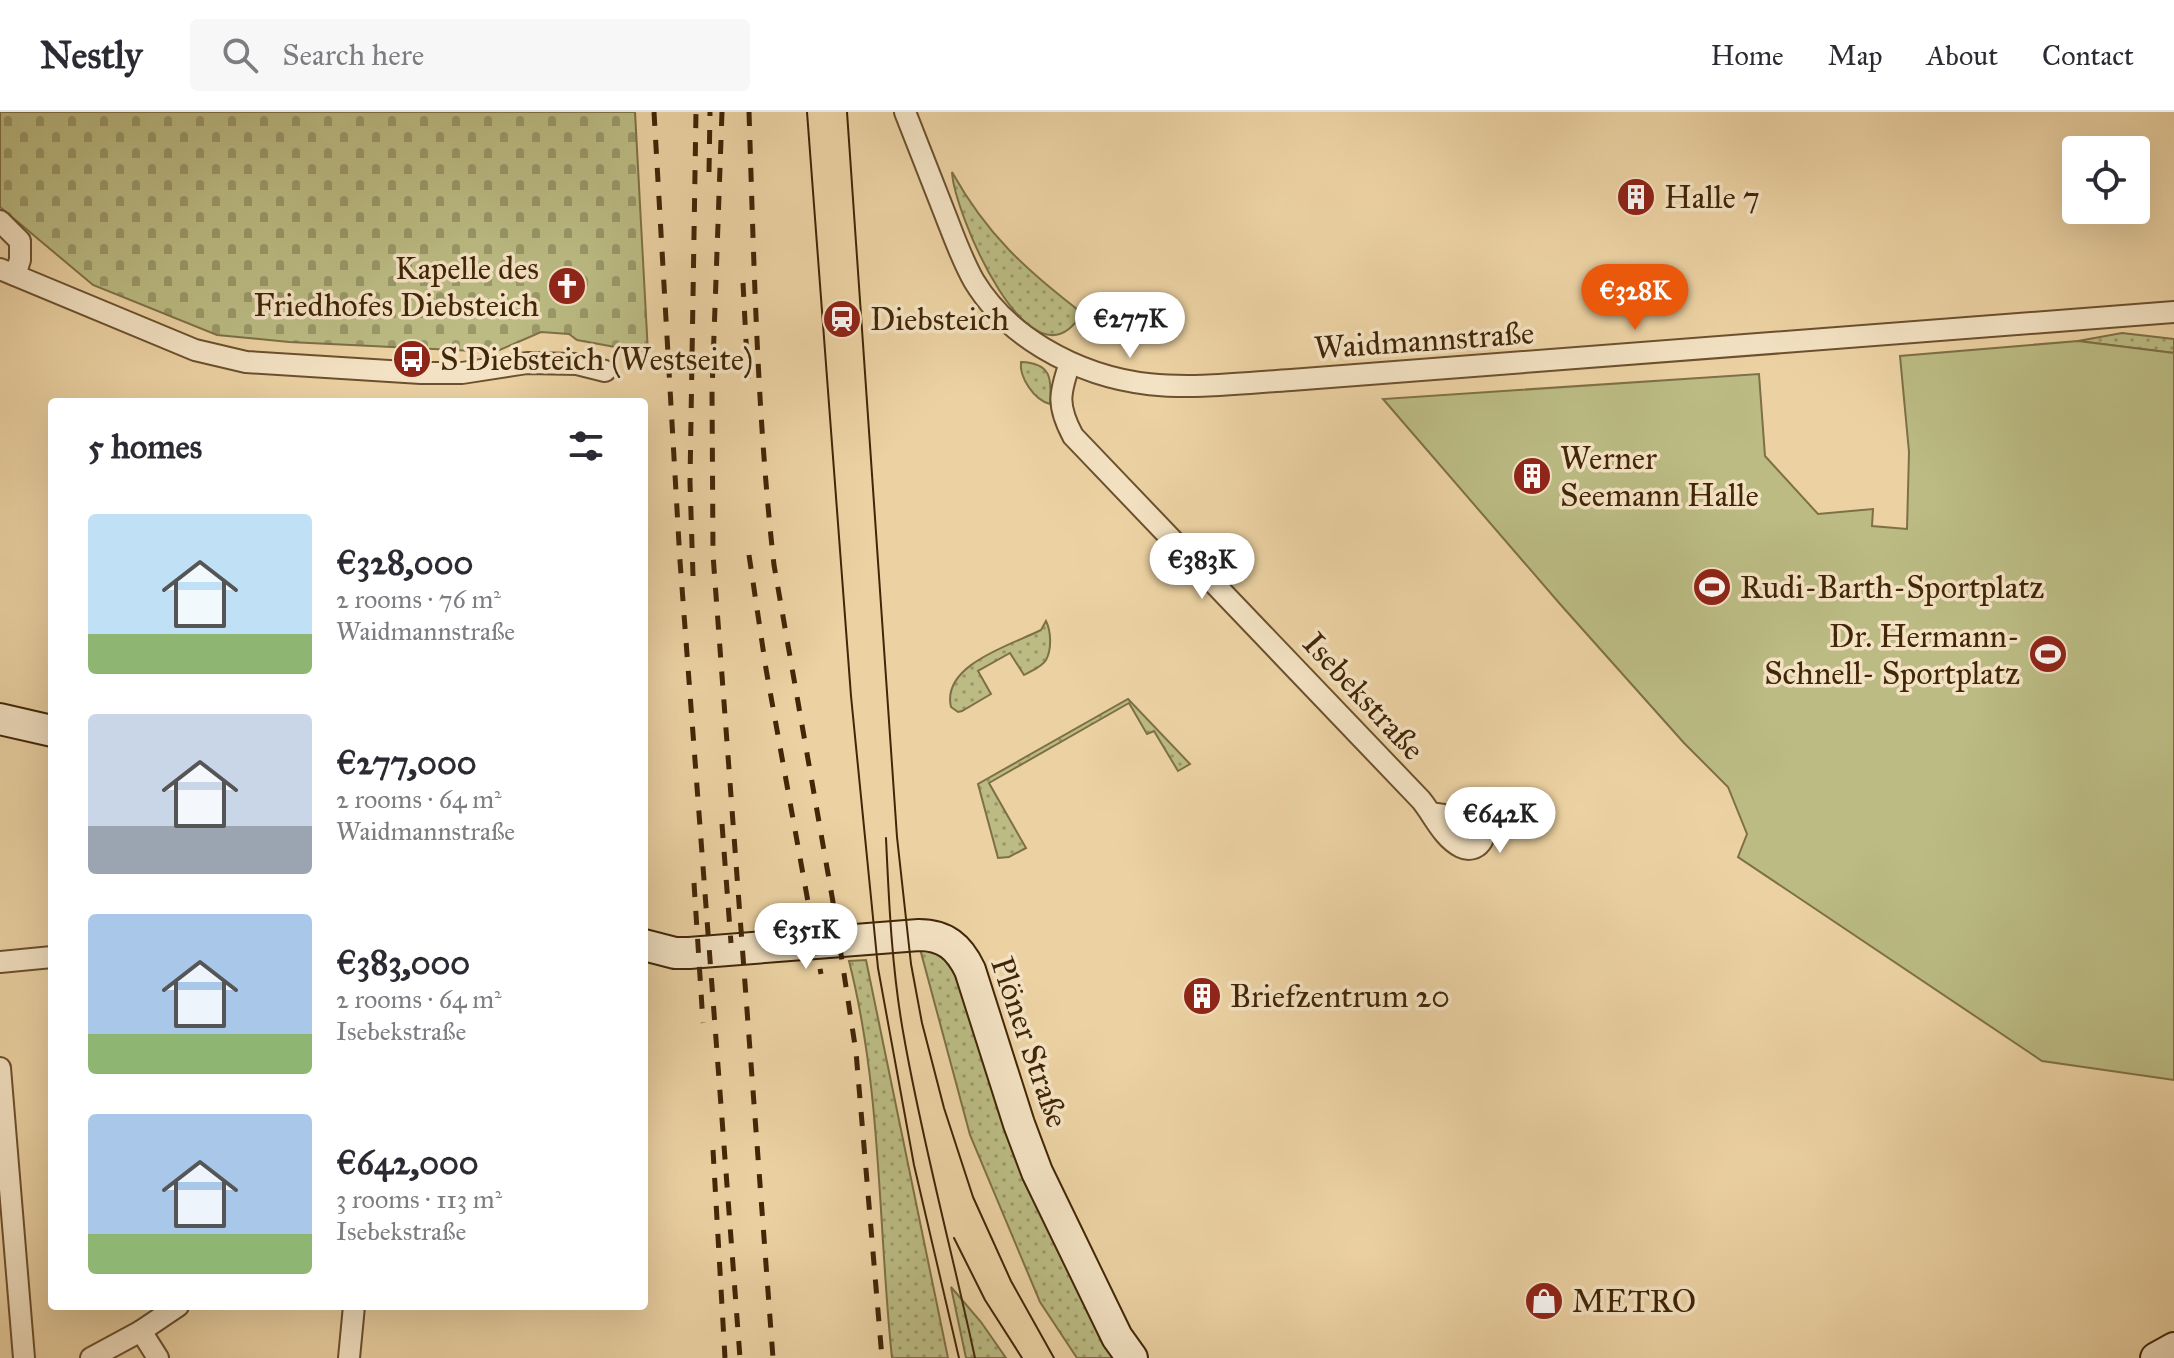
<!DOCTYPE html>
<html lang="en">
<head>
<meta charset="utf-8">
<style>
  body { margin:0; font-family:"IM FELL Great Primer",serif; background:#f7f7f7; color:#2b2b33; height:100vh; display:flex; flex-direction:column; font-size:30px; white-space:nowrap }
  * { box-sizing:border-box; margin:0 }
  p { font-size:26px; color:#7c7c81 }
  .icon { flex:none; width:44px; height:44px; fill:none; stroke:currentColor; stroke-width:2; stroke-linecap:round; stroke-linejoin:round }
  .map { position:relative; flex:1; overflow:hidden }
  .details { position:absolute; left:48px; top:286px; width:600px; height:912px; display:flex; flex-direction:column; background:#fff; border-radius:8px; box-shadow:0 8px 32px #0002 }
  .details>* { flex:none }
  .controls { position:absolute; left:2062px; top:24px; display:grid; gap:16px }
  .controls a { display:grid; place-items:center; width:88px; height:88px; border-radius:8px; background:#fff; box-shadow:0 8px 32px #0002; font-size:40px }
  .price { position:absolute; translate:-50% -68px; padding:0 18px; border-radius:28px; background:#fff; color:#222; font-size:26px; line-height:52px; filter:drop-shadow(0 2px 4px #0008) }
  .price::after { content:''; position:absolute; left:50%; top:48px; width:24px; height:18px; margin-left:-12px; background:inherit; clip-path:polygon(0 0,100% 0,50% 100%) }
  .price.active { background:#ea580c; color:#fff }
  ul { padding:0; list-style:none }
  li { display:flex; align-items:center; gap:24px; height:200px; padding:0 40px }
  li span { display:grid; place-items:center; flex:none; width:224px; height:160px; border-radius:8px; color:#555 }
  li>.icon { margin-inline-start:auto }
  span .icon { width:96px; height:96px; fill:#fffc; stroke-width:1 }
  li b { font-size:34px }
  h2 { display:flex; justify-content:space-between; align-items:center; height:96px; padding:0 40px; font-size:34px }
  header { display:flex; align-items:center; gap:48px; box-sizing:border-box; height:112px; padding:0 40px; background:#fff; border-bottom:2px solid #e1e1e2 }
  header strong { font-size:38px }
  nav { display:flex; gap:44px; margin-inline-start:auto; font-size:28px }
  .search { width:560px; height:72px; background:#f7f7f7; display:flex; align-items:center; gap:20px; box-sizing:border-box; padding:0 28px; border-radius:8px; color:#7c7c81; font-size:30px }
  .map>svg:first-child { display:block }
  .grass { fill:url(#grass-dots); stroke:#7e7045; stroke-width:2 }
  .cemetery { fill:url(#cemetery-stones); stroke:#7e7045; stroke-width:2 }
  .pitch { fill:#bbbb83; stroke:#7e7045; stroke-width:2 }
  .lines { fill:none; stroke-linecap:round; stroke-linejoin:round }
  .street-casing { stroke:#6c512e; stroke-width:24 }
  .secondary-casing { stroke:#412607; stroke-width:34 }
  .street { stroke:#f3e2c3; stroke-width:20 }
  .secondary { stroke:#f3e2c3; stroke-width:30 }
  .tram { stroke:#412607; stroke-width:2 }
  .rail { stroke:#412607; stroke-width:5; stroke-dasharray:14 14; stroke-linecap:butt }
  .labels { text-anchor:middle; stroke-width:7; stroke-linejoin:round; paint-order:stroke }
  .poi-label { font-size:32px; fill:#412607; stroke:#f3e2c3; text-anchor:start }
  .street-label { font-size:32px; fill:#412607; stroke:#f3e2c3 }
</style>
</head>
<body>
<header>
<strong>Nestly</strong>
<div class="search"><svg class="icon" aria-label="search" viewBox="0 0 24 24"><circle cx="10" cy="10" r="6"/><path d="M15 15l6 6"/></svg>Search here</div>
<nav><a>Home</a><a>Map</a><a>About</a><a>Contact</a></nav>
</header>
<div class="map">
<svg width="2174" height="1246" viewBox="0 0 2174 1246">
  <defs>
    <pattern id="grass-dots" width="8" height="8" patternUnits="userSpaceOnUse" patternTransform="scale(2)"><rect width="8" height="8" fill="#bbbb83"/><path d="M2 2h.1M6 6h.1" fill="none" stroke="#9a9869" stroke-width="1.8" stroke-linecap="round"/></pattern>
    <pattern id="cemetery-stones" width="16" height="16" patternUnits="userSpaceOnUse" patternTransform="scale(2)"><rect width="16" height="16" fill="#bbbb83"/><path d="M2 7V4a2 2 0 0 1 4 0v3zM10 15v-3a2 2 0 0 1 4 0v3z" fill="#9a9869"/></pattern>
  </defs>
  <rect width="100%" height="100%" fill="#ecd2a3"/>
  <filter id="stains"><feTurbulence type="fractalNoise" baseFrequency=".0025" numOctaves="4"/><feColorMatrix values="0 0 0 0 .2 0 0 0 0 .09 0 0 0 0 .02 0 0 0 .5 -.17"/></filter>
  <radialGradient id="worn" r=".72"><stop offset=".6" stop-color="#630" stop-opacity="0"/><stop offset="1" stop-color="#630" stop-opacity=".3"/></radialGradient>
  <g class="grass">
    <path d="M952 60C987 123 1026 158 1082 201 1032 286 954 101 952 60Z"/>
    <polygon points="2122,221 2174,227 2174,241 2078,229"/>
    <path d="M1021 250C1051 251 1052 266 1050 292 1034 288 1019 265 1021 250Z"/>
    <path d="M1046 509C1051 519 1052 537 1046 548 1042 555 1031 559 1024 563L1010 541 978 559 991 582 962 599 958 600 951 595C941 553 1011 533 1041 518Z"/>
    <polygon points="1128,587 1190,652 1178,659 1154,619 1147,622 1129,591 989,671 1026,736 1009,745 998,746 978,672"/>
    <polygon points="919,833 936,837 949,849 1116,1246 1077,1246 1040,1190 970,1023"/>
    <path d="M866 848 948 1246H892C878 1114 882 979 849 849Z"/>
    <polygon points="951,1175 981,1210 1006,1246 966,1246"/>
  </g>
  <polygon class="cemetery" points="0,0 635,0 648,241 577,228 569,222 541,220 495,240 289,230 217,223 93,173 0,95"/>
  <polygon class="pitch" points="2078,229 2174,241 2174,968 2042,949 1738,745 1747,722 1728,675 1684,631 1560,492 1383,287 1759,262 1765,344 1818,402 1873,397 1872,414 1907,417 1909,340 1900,244"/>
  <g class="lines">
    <defs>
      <g id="street">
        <path d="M905 0C918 34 932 68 945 102 954 125 962 148 974 169 991 197 1015 219 1043 236 1128 287 1198 274 1291 268L2174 200"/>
        <polyline points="0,109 20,129 20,148 15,163"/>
        <polyline points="0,157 195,238 246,250 421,261 462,261 527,251 577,252 605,259"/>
        <path d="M1070 251C1059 282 1057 294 1073 324L1421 688C1434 704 1443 726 1461 735 1477 743 1491 724 1479 712 1472 705 1441 703 1431 701"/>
        <polyline points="0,850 52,845"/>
        <polyline points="0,956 24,1246"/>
        <polyline points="141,1219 158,1246"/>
        <polyline points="91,1246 141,1219 178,1194"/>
        <polyline points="349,1246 354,1194"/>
      </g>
      <g id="secondary">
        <polyline points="0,607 52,619"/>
        <path d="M644 833 675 841H689L919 823C945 823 959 835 970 858L1019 1012 1037 1060 1117 1225 1132 1246"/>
        <polyline points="2156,1246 2174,1236"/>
      </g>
    </defs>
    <use href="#street" class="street-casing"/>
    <use href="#secondary" class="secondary-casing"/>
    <use href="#street" class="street"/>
    <use href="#secondary" class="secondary"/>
    <g class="tram">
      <polyline points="807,0 851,584 878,856 914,1053 959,1246"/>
      <polyline points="847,0 897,725 911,852 922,911 944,996 973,1085 1011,1169 1054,1246"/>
      <path d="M886 726C889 792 892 860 904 925 923 1033 952 1139 975 1246"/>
      <polyline points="954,1126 985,1188 1022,1246"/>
    </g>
    <g class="rail">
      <polyline points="654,0 680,449 740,1246"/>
      <polyline points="722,0 712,279 713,443 773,1246"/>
      <path d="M749 0C754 151 757 303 774 453L833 790 856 940 882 1246"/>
      <polyline points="709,60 710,0"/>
      <polyline points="743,171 748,267"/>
      <polyline points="749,443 766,557 821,862"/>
      <polyline points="693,464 690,370 696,0"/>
      <polyline points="722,712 731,831"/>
      <polyline points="694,771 703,911"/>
      <polyline points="713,1038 725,1246"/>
    </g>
  </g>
  <defs>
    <symbol id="building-disc" viewBox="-11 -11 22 22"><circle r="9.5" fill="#8f2418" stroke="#f3e2c3"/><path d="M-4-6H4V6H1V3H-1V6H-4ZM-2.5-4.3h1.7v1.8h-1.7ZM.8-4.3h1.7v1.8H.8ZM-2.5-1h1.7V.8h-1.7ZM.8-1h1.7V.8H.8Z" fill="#fff"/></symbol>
    <symbol id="church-disc" viewBox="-11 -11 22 22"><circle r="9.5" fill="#8f2418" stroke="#f3e2c3"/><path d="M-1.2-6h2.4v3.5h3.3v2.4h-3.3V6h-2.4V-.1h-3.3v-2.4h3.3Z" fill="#fff"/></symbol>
    <symbol id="station-disc" viewBox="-11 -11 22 22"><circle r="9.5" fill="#8f2418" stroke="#f3e2c3"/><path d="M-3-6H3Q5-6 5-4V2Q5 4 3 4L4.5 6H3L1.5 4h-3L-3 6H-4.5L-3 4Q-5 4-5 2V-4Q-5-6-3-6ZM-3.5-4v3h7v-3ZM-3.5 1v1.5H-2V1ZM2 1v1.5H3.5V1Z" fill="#fff"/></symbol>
    <symbol id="bus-disc" viewBox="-11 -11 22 22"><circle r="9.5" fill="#8f2418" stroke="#f3e2c3"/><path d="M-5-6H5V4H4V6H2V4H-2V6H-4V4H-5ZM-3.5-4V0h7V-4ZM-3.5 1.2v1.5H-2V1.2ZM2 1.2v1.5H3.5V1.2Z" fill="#fff"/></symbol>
    <symbol id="stadium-disc" viewBox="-11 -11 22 22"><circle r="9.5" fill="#8f2418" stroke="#f3e2c3"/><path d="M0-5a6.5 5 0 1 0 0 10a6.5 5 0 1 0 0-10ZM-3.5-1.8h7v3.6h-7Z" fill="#fff"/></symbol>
    <symbol id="shop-disc" viewBox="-11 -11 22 22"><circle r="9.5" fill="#8f2418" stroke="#f3e2c3"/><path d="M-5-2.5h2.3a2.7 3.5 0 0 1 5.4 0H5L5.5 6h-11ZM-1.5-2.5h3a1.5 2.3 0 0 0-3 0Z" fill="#fff"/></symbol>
  </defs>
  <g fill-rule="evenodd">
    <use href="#building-disc" x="1614" y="63" width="44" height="44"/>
    <use href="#church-disc" x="545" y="152" width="44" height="44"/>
    <use href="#station-disc" x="820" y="185" width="44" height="44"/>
    <use href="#bus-disc" x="390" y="225" width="44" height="44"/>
    <use href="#building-disc" x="1510" y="342" width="44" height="44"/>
    <use href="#stadium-disc" x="1690" y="453" width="44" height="44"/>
    <use href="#stadium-disc" x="2026" y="520" width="44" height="44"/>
    <use href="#building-disc" x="1180" y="862" width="44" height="44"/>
    <use href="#shop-disc" x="1522" y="1167" width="44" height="44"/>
  </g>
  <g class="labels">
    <g class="poi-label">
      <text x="1664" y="96">Halle 7</text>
      <text x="539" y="167" text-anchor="end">Kapelle des<tspan x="539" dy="37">Friedhofes Diebsteich</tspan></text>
      <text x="870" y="218">Diebsteich</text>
      <text x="440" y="258">S Diebsteich (Westseite)</text>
      <text x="1560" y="357">Werner<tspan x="1560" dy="37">Seemann Halle</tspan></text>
      <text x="1740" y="486">Rudi-Barth-Sportplatz</text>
      <text x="2020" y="535" text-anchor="end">Dr. Hermann-<tspan x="2020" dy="37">Schnell- Sportplatz</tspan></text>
      <text x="1230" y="895">Briefzentrum 20</text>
      <text x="1572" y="1200">METRO</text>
    </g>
    <g class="street-label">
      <text transform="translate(1424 228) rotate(-4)" y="11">Waidmannstraße</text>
      <text transform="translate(1364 584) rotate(47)" y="11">Isebekstraße</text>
      <text transform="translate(1030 930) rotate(71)" y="11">Plöner Straße</text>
    </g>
  </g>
  <rect width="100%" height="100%" filter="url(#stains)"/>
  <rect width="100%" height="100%" fill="url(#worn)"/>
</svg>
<div class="controls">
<a><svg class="icon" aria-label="locate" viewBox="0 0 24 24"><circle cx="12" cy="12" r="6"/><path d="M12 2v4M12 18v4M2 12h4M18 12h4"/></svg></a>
</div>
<b class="price active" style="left:1635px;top:220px">€328K</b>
<b class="price" style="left:1130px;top:248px">€277K</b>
<b class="price" style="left:1202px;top:489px">€383K</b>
<b class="price" style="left:1500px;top:743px">€642K</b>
<b class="price" style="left:806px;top:859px">€351K</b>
<section class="details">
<h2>5 homes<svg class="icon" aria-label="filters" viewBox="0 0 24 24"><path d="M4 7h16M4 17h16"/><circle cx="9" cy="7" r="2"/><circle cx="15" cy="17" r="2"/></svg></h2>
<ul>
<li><span style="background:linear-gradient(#bfe0f5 75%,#8fb573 0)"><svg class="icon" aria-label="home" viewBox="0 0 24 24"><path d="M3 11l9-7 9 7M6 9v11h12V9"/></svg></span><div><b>€328,000</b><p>2 rooms · 76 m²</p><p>Waidmannstraße</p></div></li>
<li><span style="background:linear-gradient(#c9d6e8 70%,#9aa5b1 0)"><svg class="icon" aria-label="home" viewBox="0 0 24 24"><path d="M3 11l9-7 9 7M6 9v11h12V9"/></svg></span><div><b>€277,000</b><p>2 rooms · 64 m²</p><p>Waidmannstraße</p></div></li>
<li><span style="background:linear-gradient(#a9c7e8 75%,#8fb573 0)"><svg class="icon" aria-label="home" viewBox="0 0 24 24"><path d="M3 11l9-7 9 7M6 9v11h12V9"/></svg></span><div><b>€383,000</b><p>2 rooms · 64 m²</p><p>Isebekstraße</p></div></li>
<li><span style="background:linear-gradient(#a9c7e8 75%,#8fb573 0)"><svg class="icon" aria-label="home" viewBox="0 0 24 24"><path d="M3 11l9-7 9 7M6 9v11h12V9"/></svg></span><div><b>€642,000</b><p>3 rooms · 113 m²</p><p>Isebekstraße</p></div></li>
</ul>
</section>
</div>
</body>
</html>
